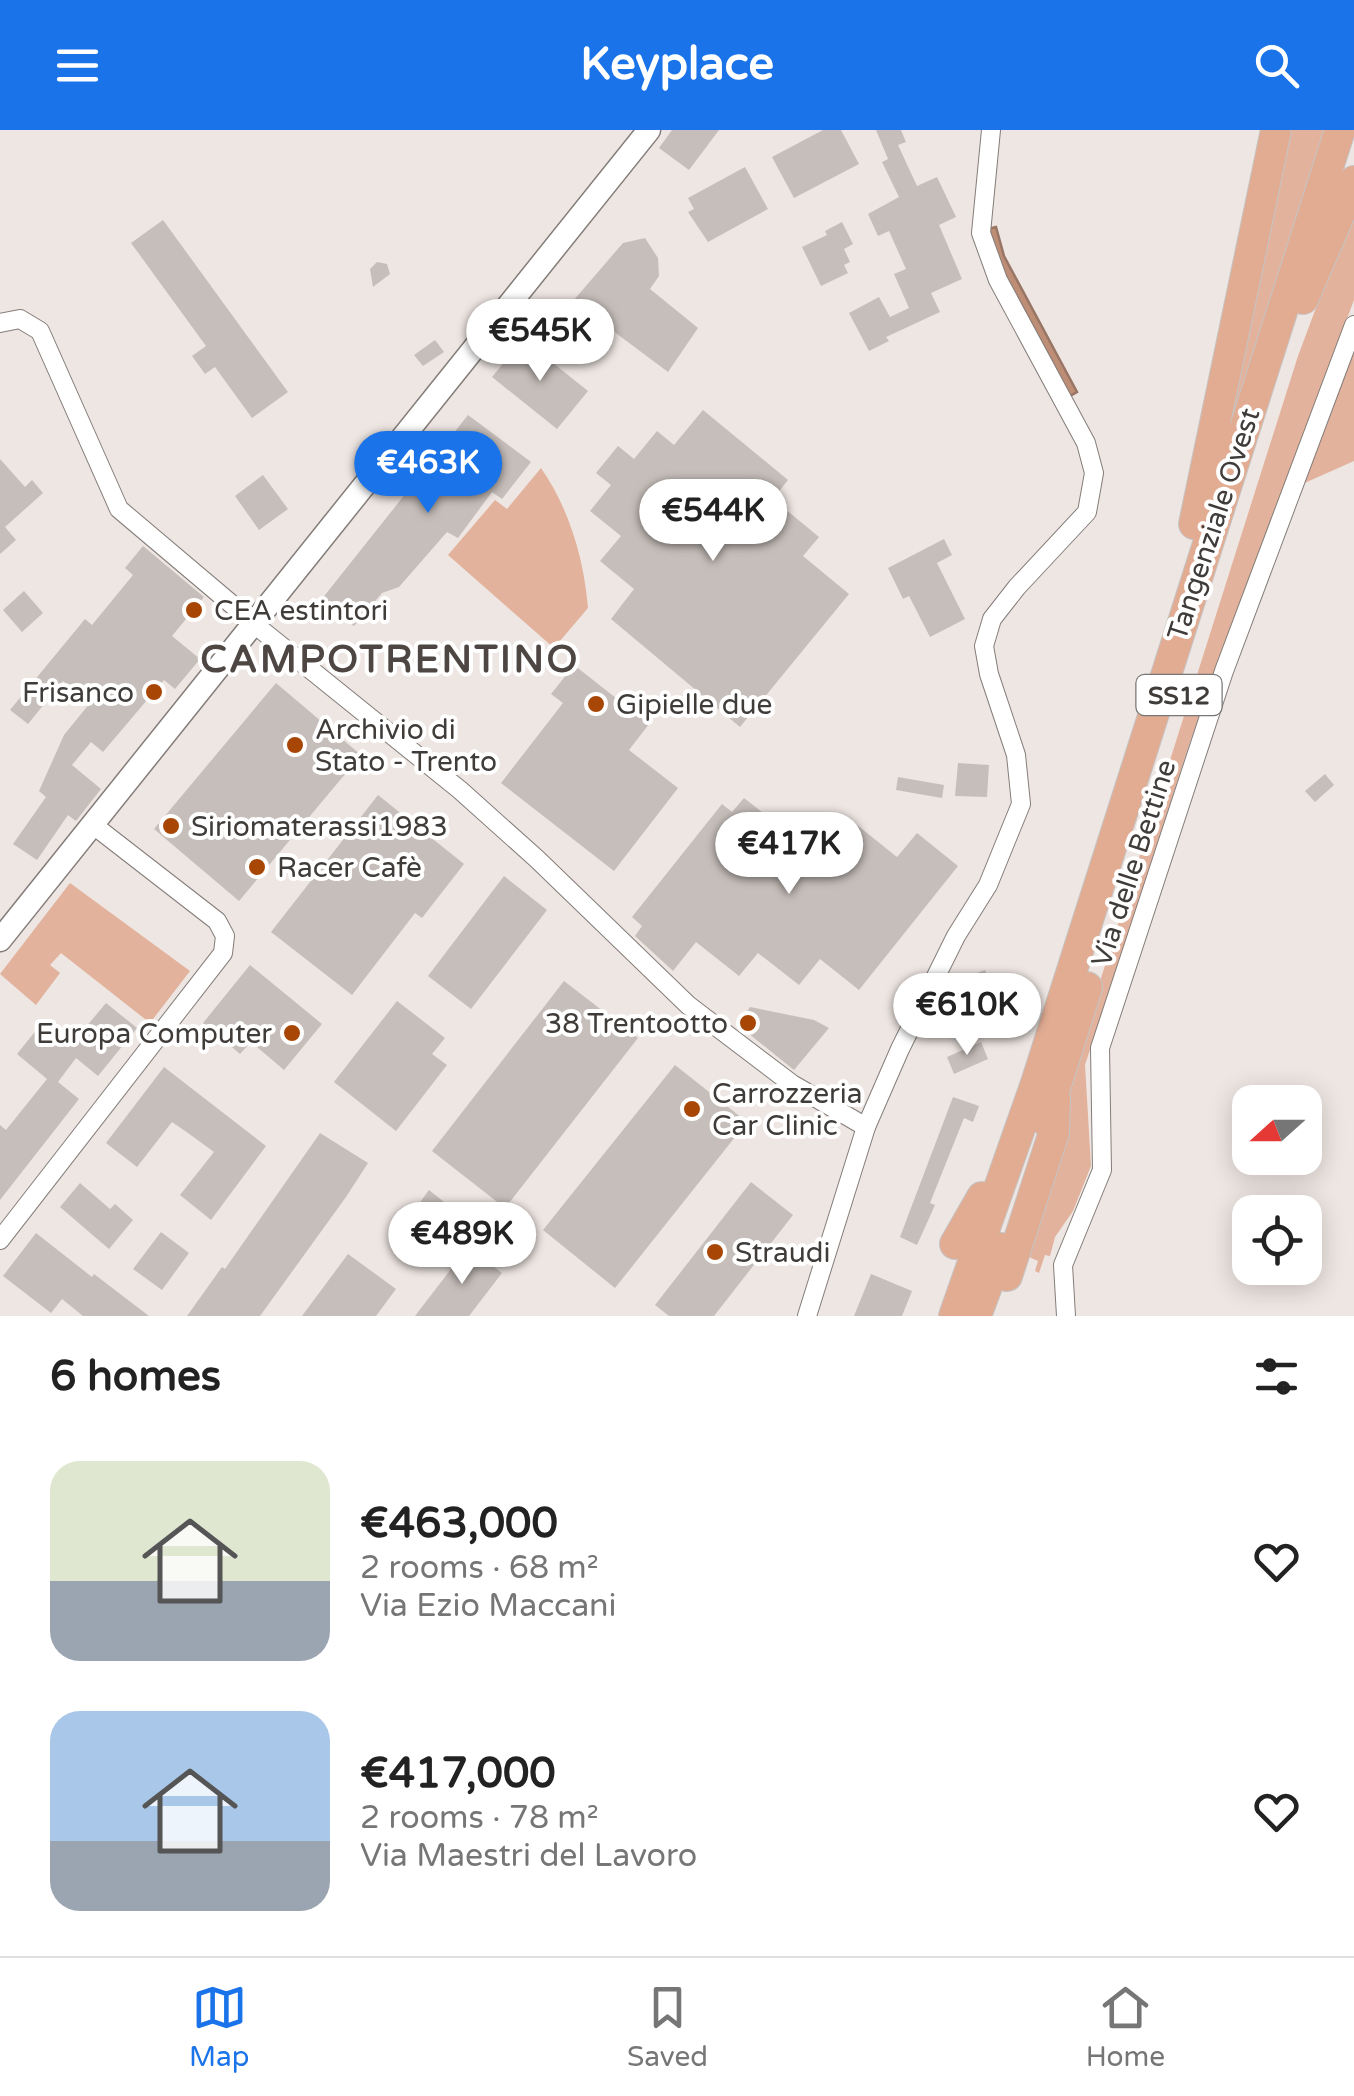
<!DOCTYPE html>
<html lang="en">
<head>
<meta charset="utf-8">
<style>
  body { margin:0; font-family:"Varela Round",sans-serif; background:#f2f2f2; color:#222; height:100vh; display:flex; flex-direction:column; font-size:38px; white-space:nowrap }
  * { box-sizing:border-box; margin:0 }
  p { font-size:32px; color:#767676 }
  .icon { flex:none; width:55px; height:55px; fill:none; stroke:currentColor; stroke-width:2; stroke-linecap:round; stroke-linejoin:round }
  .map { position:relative; height:1186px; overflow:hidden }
  .drawer { display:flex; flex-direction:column; background:#fff; flex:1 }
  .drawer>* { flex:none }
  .needle { width:65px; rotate:249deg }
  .fabs { position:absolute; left:1232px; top:955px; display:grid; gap:20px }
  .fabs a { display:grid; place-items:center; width:90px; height:90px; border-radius:20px; background:#fff; box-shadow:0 5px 25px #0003; font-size:50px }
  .price { position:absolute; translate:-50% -85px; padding:0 22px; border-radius:35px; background:#fff; color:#222; font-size:32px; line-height:65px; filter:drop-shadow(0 2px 5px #0008) }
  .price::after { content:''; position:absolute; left:50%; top:60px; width:30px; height:22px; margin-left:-15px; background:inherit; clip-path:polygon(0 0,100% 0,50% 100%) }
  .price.selected { background:#1a73e8; color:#fff }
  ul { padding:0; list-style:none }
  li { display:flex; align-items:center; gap:30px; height:250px; padding:0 50px }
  li span { display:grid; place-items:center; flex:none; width:280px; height:200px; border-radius:30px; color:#555 }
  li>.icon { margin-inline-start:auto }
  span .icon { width:120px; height:120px; fill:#fffc; stroke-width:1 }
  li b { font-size:42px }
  h2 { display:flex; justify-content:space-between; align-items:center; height:120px; padding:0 50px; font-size:42px }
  header { display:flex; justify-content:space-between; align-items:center; height:130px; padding:0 50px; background:#1a73e8; color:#fff; font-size:45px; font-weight:700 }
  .menu { display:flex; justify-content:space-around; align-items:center; height:140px; border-top:2px solid #e0e0e0; background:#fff; font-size:28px; color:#767676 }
  .menu a { display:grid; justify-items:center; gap:5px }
  .menu .selected { color:#1a73e8 }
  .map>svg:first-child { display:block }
  .green { fill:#e2b29c }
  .water { fill:#be8d76; stroke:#987564; stroke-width:2.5 }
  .building { fill:#c6beba }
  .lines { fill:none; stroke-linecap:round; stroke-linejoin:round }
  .minor-casing { stroke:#847d79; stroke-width:20 }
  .tertiary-casing { stroke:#847d79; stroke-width:25 }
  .trunk-casing { stroke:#c5c4c4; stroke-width:32 }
  .minor { stroke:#fff; stroke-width:18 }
  .tertiary { stroke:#fff; stroke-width:22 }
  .trunk { stroke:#e2ac93; stroke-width:30 }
  .poi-dot { fill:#a84605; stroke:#fff; stroke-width:4 }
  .labels { text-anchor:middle; stroke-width:8; stroke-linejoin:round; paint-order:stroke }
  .shield { fill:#fff; stroke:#797675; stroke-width:2.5 }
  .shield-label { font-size:25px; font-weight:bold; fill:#3f3c3a }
  .street-label { font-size:28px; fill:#3f3c3a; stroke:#fff }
  .poi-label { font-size:28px; fill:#3f3c3a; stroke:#fff; text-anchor:start }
  .district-label { font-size:38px; font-weight:bold; letter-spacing:2.5px; fill:#4d4643; stroke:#fff }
</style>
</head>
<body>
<header><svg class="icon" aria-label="menu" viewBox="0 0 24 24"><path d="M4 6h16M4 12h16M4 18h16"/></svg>Keyplace<svg class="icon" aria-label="search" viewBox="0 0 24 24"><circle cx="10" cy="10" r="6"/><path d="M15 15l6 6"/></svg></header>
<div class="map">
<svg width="1354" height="1186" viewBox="0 0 1354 1186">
  <rect width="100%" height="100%" fill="#eee6e2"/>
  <g class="green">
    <polygon points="1287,0 1326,0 1207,377"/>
    <polygon points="1354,76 1354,170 1191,609 1085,935 1091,1036 1073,1081 1055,1107 1050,1126 1045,1125 1039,1143 1035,1141 1038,1131 1022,1124 1070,946 1298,226"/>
    <polygon points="1354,216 1354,331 1300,355"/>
    <path d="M541 338C569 378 584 429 588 478L554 518 448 425 495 370 507 379Z"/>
    <polygon points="70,753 190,841 150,893 61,823 50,835 60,843 36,875 0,844"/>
  </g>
  <polygon class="water" points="996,97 1004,126 1077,262 1070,266 998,133 988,99"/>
  <g class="building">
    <polygon points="672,0 719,0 689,40 659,18"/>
    <polygon points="823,0 841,0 859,34 794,68 772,27"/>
    <polygon points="876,0 901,0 906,12 898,15 917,56 937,47 956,87 939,95 962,149 931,163 940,182 886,207 889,211 869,221 849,183 879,167 890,187 909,178 894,144 906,139 889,101 878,106 868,84 899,67 882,32 888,29"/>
    <polygon points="745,37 768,79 708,112 688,82 694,79 688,68"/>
    <polygon points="163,90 288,262 252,288 215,237 205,244 192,226 206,216 131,113"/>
    <polygon points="842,92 853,114 844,119 850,132 844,135 848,143 821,156 802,117 827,105 825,101"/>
    <polygon points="645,108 658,128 659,146 650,159 698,198 668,242 573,171 623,113"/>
    <polygon points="377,132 387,134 390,144 373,157 370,139"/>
    <polygon points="523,209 588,261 557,299 492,247"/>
    <polygon points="435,210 444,222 423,236 414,225"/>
    <polygon points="703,280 788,350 773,369 819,407 803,426 849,464 740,597 611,489 634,459 600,431 621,406 590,381 611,355 596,343 618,316 634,329 657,301 674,315"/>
    <polygon points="468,285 531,332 502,369 492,362 458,408 447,402 399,457 382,463 354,496 321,470"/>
    <polygon points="0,329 25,357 32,350 43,363 5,397 16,410 0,424"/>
    <polygon points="263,345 288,379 259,400 235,366"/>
    <polygon points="944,409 952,425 937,433 965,489 930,507 909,466 903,469 888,438"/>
    <polygon points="143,416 204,467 172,506 200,529 175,559 164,550 103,622 91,612 72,635 101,659 76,691 68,685 37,730 13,714 46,667 39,661 64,605 90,573 63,551 28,594 10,580 85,489 92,495 133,445 125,438"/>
    <polygon points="24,461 43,483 22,502 3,480"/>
    <polygon points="574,535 649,594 629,620 678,658 614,741 501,653 563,573 551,564"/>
    <polygon points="276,553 361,625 239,771 154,699"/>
    <polygon points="958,633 989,635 987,667 955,666"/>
    <polygon points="1325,644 1334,655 1315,672 1305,661"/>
    <polygon points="898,647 944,655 942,668 896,660"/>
    <polygon points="378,665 464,734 422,788 415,783 352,865 271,802"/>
    <polygon points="744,668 786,701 797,687 838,719 857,695 897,727 917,703 958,736 859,860 820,829 799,855 758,823 739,846 696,812 673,841 635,806 642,796 632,787 722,674 732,682"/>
    <polygon points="504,746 547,780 471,879 428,846"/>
    <polygon points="250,835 322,894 284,940 251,912 240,924 203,893"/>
    <polygon points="985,840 999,876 967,889 953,852"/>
    <polygon points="564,851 638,908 505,1078 432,1021"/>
    <polygon points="397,871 445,908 432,924 447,935 396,1001 334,952"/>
    <polygon points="106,873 137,898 98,946 76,928 58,952 79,969 0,1070 0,995 6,1000 47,949 17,924 42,893 70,916"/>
    <polygon points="750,877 814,890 829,898 794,940 738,895"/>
    <polygon points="981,912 988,929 954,944 947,927"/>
    <polygon points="675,935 747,992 615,1158 543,1100"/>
    <polygon points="164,937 266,1016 211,1090 180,1065 214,1022 188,1003 172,992 137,1037 106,1013"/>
    <polygon points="953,967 979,976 973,992 964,988 930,1073 935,1075 917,1115 900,1107"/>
    <polygon points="320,1003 368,1033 346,1067 260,1186 187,1186 222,1137 225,1139"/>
    <polygon points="751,1052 793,1085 714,1186 669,1186 655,1175"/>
    <polygon points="80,1053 110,1079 115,1074 133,1090 109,1119 60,1077"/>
    <polygon points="429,1060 454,1080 438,1101 413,1082"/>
    <polygon points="161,1102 189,1123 162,1160 133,1139"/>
    <polygon points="36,1103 92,1147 94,1144 149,1186 83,1186 62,1169 51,1183 3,1146"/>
    <polygon points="468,1117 502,1143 469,1186 415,1186"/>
    <polygon points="348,1124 396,1159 376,1186 302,1186"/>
    <polygon points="871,1144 912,1161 902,1186 854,1186"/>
  </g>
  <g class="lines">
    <defs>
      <g id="minor">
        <polyline points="0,193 20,189 40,201 119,379 242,483"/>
        <polyline points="254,494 460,660 537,729 688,875 792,954 866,997"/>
        <polyline points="0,1110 223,823 225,806 217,791 92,694"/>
        <polyline points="807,1186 866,997 900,919 956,806 988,755 1021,674 1016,625 989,544 984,516 992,489 1017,457 1087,382 1094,343 1086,313 998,150 981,103 991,0"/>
        <polyline points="1066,1186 1063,1135 1102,1040 1100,918 1224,541 1354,195"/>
      </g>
      <polyline id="tertiary" points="0,810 649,0"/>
      <g id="trunk">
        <polyline points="1303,169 1354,51"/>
        <polyline points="1194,394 1276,0"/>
        <polyline points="1045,990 1087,857"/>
        <polyline points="955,1114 982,1067"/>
        <polyline points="1007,1146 1054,1002 1055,969"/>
        <polyline points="954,1186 1036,953 1340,0"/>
        <polyline points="976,1186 1001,1118"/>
      </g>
    </defs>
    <use href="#minor" class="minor-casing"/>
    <use href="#tertiary" class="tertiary-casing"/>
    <use href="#trunk" class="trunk-casing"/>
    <use href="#minor" class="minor"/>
    <use href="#tertiary" class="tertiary"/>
    <use href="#trunk" class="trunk"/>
  </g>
  <g class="poi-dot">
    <circle cx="194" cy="480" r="10"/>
    <circle cx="154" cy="562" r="10"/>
    <circle cx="596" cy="574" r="10"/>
    <circle cx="295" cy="615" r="10"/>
    <circle cx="171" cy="696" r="10"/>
    <circle cx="257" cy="737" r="10"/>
    <circle cx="748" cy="893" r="10"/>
    <circle cx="292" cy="903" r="10"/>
    <circle cx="692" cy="979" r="10"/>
    <circle cx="715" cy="1122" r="10"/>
  </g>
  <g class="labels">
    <rect class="shield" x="1136.5" y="545" width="85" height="40" rx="8"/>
    <g class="shield-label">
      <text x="1179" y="574">SS12</text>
    </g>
    <g class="street-label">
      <text transform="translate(1213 394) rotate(-72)" y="10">Tangenziale Ovest</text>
      <text transform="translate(1133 733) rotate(-72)" y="10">Via delle Bettine</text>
    </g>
    <g class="poi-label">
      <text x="214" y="490">CEA estintori</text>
      <text x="134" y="572" text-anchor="end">Frisanco</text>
      <text x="616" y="584">Gipielle due</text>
      <text x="315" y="609">Archivio di<tspan x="315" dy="32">Stato - Trento</tspan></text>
      <text x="191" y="706">Siriomaterassi1983</text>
      <text x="277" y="747">Racer Cafè</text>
      <text x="728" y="903" text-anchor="end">38 Trentootto</text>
      <text x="272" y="913" text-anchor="end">Europa Computer</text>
      <text x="712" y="973">Carrozzeria<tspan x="712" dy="32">Car Clinic</tspan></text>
      <text x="735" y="1132">Straudi</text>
    </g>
    <g class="district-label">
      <text x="390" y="542">CAMPOTRENTINO</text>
    </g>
  </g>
</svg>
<div class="fabs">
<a><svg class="needle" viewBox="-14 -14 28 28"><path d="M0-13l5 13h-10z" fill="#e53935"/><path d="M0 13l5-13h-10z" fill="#767676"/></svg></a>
<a><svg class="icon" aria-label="locate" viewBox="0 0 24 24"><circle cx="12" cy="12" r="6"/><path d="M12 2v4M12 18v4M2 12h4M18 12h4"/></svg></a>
</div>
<b class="price" style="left:540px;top:254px">€545K</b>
<b class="price selected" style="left:428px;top:386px">€463K</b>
<b class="price" style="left:713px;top:434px">€544K</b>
<b class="price" style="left:789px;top:767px">€417K</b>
<b class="price" style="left:967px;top:928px">€610K</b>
<b class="price" style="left:462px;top:1157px">€489K</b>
</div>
<section class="drawer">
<h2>6 homes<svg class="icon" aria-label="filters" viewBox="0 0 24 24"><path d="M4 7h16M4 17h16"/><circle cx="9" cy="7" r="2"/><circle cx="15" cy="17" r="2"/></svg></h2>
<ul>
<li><span style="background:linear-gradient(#dfe7d0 60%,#9aa5b1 0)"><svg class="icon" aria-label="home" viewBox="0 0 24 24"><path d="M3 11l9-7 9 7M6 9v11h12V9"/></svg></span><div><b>€463,000</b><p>2 rooms · 68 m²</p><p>Via Ezio Maccani</p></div><svg class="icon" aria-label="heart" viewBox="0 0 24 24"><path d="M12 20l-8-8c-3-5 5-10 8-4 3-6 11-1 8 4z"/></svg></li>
<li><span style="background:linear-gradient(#a9c7e8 65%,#9aa5b1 0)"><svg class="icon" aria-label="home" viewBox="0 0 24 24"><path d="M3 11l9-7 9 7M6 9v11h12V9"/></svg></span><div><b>€417,000</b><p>2 rooms · 78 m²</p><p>Via Maestri del Lavoro</p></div><svg class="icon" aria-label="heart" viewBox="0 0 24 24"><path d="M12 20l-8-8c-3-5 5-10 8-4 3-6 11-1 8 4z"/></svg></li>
</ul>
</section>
<nav class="menu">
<a class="selected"><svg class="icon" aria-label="map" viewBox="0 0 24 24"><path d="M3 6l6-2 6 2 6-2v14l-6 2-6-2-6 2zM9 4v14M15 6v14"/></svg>Map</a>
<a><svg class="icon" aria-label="saved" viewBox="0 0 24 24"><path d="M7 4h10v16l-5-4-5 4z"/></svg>Saved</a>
<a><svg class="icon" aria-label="home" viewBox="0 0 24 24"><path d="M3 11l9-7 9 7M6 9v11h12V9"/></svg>Home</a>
</nav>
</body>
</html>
